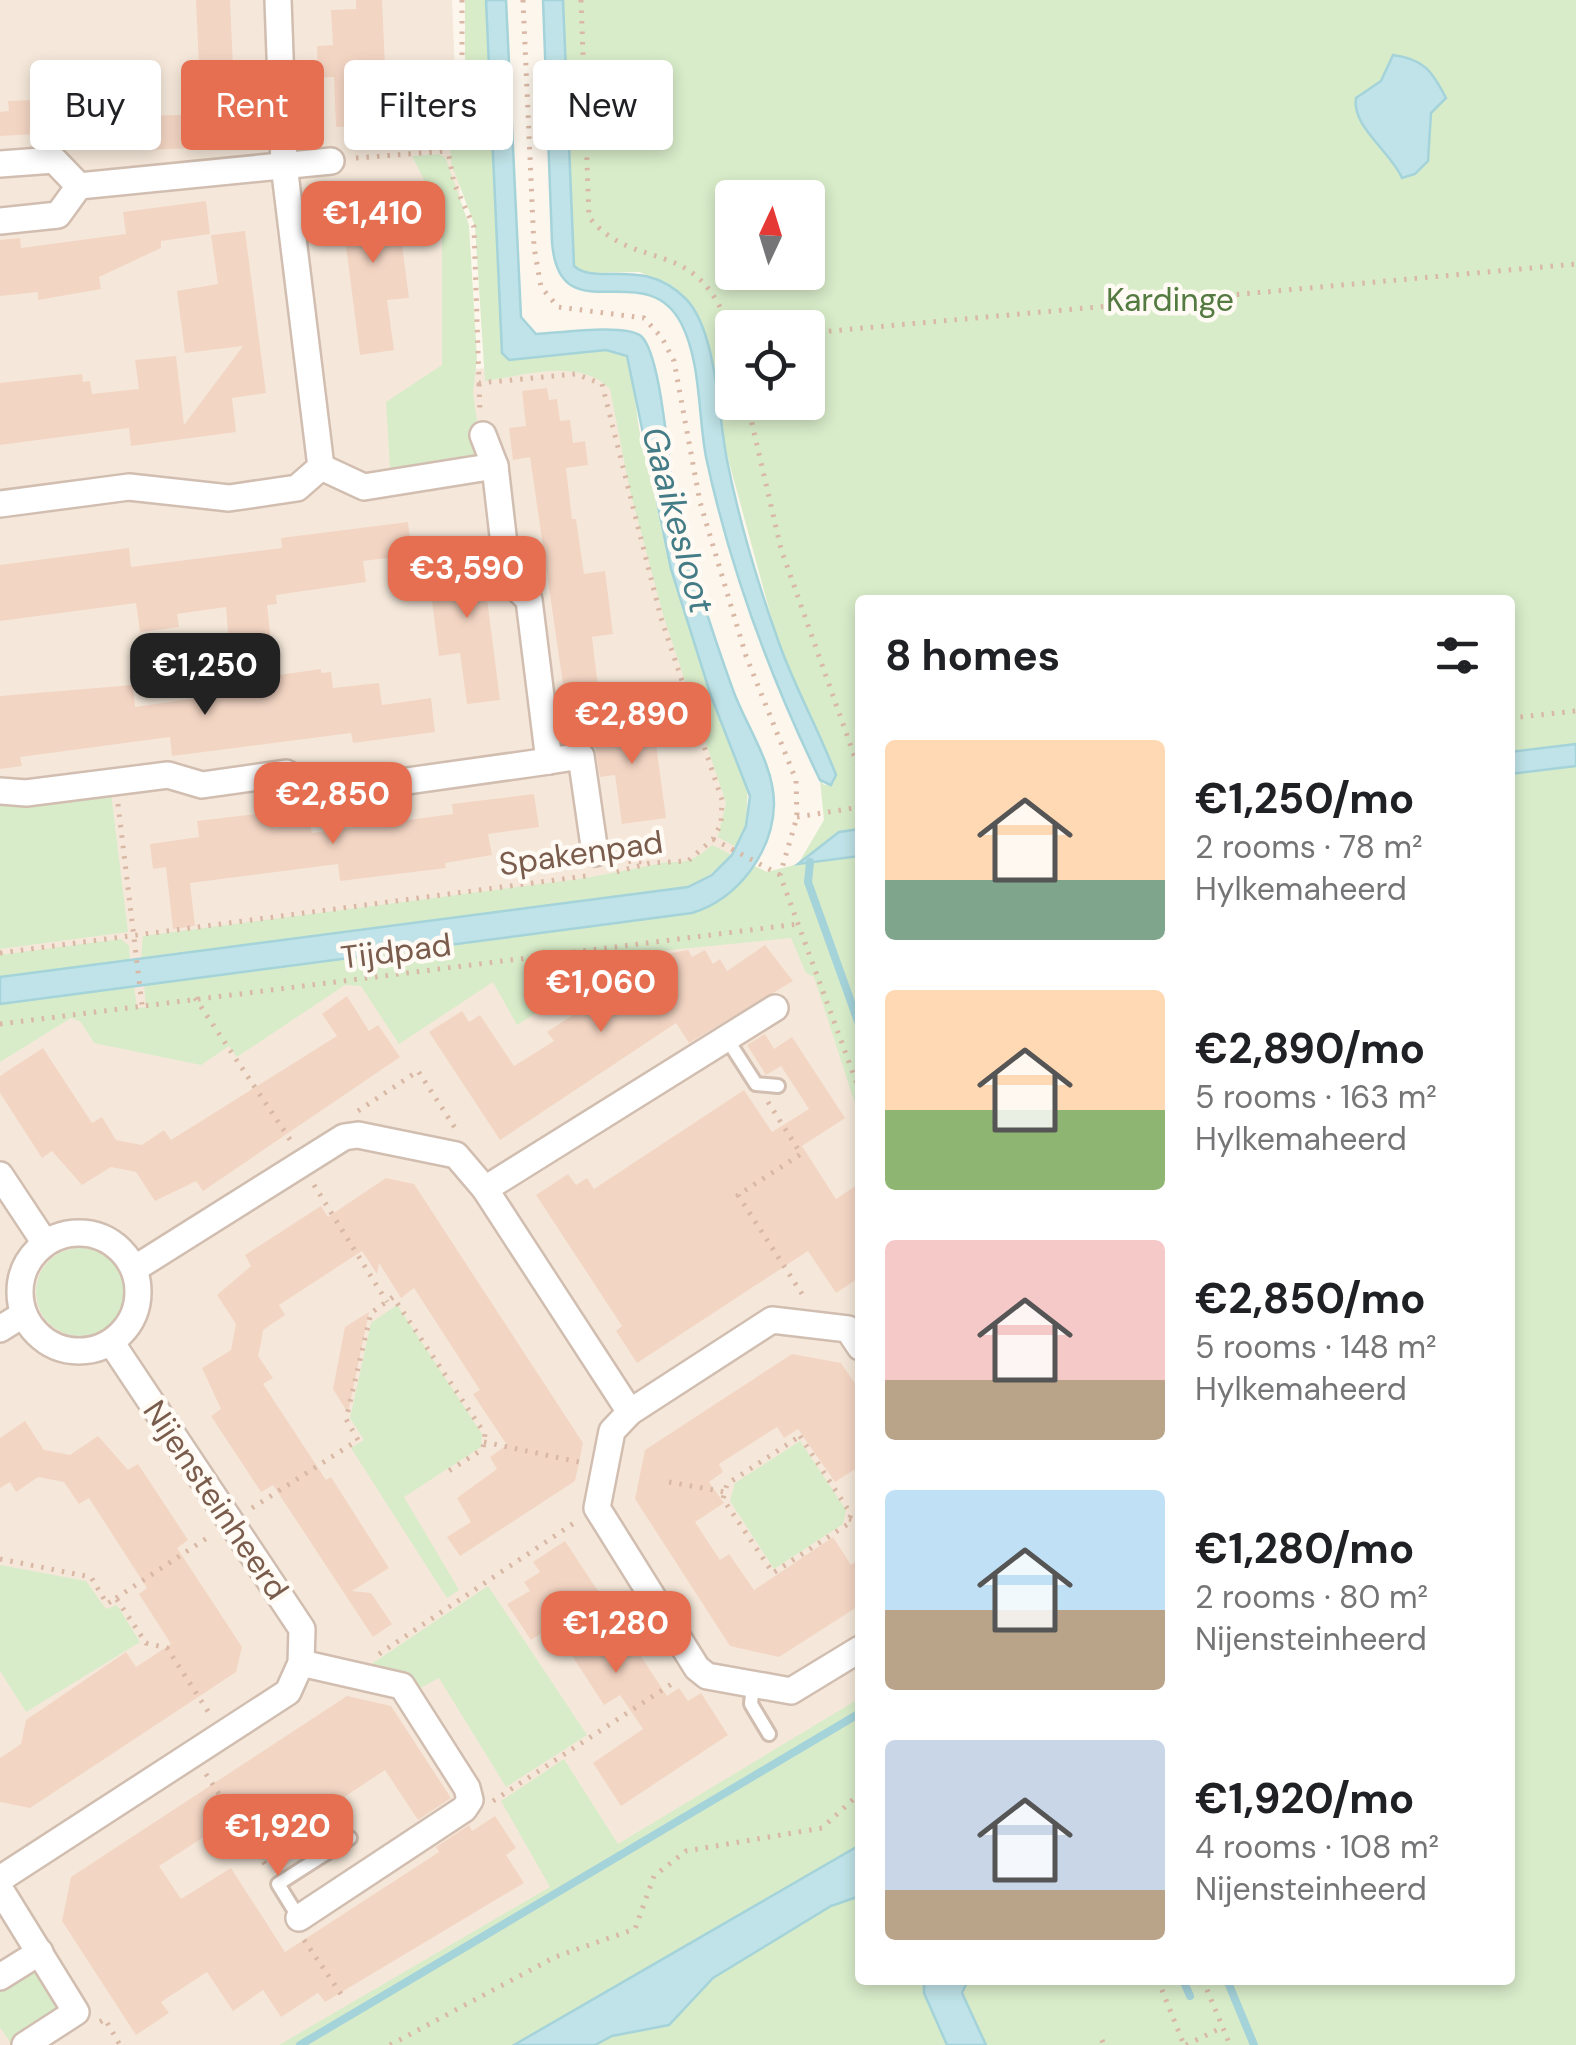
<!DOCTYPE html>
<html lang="en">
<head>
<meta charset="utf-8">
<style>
  body { margin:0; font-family:"DM Sans",sans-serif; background:#f2f2f2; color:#202124; height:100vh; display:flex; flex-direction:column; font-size:38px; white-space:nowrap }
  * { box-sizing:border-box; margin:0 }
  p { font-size:32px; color:#757577 }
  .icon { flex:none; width:55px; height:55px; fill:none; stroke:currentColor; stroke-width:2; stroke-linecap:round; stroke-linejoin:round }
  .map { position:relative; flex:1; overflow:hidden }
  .details { position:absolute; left:855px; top:595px; width:660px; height:1390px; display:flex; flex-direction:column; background:#fff; border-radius:10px; box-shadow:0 5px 15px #0003 }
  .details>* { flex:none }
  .banner { position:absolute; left:30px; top:60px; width:675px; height:90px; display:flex; gap:20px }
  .needle { width:65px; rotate:4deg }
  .tools { position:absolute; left:715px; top:180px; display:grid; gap:20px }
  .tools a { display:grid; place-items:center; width:110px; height:110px; border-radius:10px; background:#fff; box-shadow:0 5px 15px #0003; font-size:50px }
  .price { position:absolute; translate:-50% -85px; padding:0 22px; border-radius:20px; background:#e76f51; color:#fff; font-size:32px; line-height:65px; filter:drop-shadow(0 2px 5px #0008) }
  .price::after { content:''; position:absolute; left:50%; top:60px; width:30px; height:22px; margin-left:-15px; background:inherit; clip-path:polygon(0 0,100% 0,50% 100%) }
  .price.current { background:#222; color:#fff }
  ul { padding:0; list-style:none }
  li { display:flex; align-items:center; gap:30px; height:250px; padding:0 30px }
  li span { display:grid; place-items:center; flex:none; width:280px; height:200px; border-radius:10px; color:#555 }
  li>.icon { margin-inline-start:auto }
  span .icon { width:120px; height:120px; fill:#fffc; stroke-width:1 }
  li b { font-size:42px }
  h2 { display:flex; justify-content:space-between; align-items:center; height:120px; padding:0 30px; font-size:42px }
  .pill { padding:0 35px; border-radius:10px; background:#fff; box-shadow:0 5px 15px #0003; font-size:35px; line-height:90px }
  .pill.current { background:#e76f51; color:#fff }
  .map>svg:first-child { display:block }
  .residential { fill:#f5e8da }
  .green { fill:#d8ecc9; fill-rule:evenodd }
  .water { fill:#bfe3e8; stroke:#a5d3da; stroke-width:2.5 }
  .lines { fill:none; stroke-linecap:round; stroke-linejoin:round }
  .stream { stroke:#a5d3da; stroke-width:8 }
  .building { fill:#f3d5c3 }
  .lane-casing { stroke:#d1beb0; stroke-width:18 }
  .street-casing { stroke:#d1beb0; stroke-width:30 }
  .path { stroke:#d9b8a5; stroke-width:5; stroke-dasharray:2.5 8; stroke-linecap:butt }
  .lane { stroke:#fff; stroke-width:12 }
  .street { stroke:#fff; stroke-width:25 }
  .labels { text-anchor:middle; stroke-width:9; stroke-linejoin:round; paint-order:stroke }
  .park-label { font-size:32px; fill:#537a41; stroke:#fffaf3 }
  .street-label { font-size:32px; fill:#7a5c4d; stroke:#fffaf3 }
  .water-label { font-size:35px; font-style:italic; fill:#437c86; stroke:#fffaf3 }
</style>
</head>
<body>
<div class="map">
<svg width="1576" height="2045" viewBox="0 0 1576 2045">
  <rect width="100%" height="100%" fill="#fdf6ec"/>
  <polygon class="residential" points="0,0 452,0 467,369 618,363 755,886 793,893 860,1096 860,1720 329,2045 0,2045"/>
  <g class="green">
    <path d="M465 0H486L502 353 613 350 623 353 630 364 639 429 671 569 711 696 748 785 746 826 736 847 718 837 726 803 664 618 630 491 610 389C579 357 524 376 485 381L475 226 451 163 450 141 465 70Z"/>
    <path d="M563 0H1576V2045H279L550 1887 501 1801 564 1759 618 1844 860 1698V1980H1510V600H860V834L801 863 860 856V1119L814 977 806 973 791 938 629 954 517 1025 493 982 399 1044 361 986 345 985 237 1057 229 1046 201 1065 94 1043 81 1022 71 1018 0 1062V1004L134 985 137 1008 146 1007 144 984 692 913 724 897 755 866 767 872 798 864 824 820 820 780 824 785 834 783 836 775 778 642 723 440 670 287 640 272 584 273 574 266 566 188ZM732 198H808V272H732ZM732 328H808V402H732Z"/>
    <polygon points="439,154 446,159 469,225 477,358 473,393 482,456 390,468 386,402 442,365 442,215 412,156"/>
    <polygon points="111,793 128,932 0,949 0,803 15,807"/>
    <path d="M712 845 732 855 699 884 677 889 141 959 143 936 572 880C599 876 627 870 652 865 682 858 685 869 712 845Z"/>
    <polygon points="121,939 129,946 130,960 0,977 0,955"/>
    <circle cx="80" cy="1292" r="44"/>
    <polygon points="397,1305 482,1434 481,1447 404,1497 459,1590 447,1598 351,1448 364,1440 350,1418 371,1323"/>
    <polygon points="800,1441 846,1510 843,1524 774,1569 730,1501 735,1483"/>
    <polygon points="0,1565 86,1581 106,1609 117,1605 140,1642 26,1712 0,1671"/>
    <polygon points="488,1586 587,1735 506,1787 439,1678 417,1690 401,1671 370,1665"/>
    <polygon points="37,1961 62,1999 58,2014 12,2045 0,2027 0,1987"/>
  </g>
  <g class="water">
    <path d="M486 0H506L521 317 536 334C558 333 625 323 641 336 662 355 668 467 675 500 690 563 711 629 733 690 746 726 774 764 774 804 773 852 738 899 692 913L0 1004V977L688 887 712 875 732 855 746 826 750 796 711 696 671 569 627 356 606 350 509 360 502 353Z"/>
    <path d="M543 0H563L574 266C598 287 642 255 686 299 717 331 718 416 727 460 739 521 758 584 779 643 795 688 819 730 836 775L831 785 820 780C770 677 730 569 706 457 698 415 701 361 681 323 645 254 559 336 552 242Z"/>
    <path d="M1393 55C1424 59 1432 71 1446 98L1431 113 1428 161 1415 174 1402 178C1391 152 1351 126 1356 98L1381 81Z"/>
    <polygon points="1576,744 1576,766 1510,774 1510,752"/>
    <polygon points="860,829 860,856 798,864 839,832"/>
    <polygon points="860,1845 860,1896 831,1906 713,1978 669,2025 612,2036 595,2045 514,2045"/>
    <polygon points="924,1980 968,1980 962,1993 986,2045 947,2045 924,1993"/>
  </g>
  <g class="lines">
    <g class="stream">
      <polyline points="810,862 808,882 860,1027"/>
      <polyline points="1183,1980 1190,1996"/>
      <polyline points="1227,1980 1254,2045"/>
      <polyline points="300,2045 860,1713"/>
    </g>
  </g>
  <g class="building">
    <polygon points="196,0 230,0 235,112 201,113"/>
    <polygon points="356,0 382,0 385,66 391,66 392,90 379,90 380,125 336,127 334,77 318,78 317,46 333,45 331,10 356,9"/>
    <polygon points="149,84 150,116 200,114 201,148 141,150 140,140 73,143 73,132 0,136 0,112 9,111 8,101 85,98 85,86"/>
    <polygon points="373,187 376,210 397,207 409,298 387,300 394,350 360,355 339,192"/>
    <polygon points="206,201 210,234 161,241 161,248 99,277 101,289 38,300 38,292 0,296 0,240 20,238 21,248 126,234 123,212"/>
    <polygon points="245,231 266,393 232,398 236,432 131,446 129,428 0,445 0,383 82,374 83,382 90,381 92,394 139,389 135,360 176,356 184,425 243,346 185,353 177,291 218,284 211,235"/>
    <polygon points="547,388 549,400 557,399 560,421 570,420 573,443 585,441 588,465 566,468 572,519 576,519 584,574 605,571 613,634 592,637 598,687 564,691 530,457 513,460 509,428 526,426 522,391"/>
    <polygon points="408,522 412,555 363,561 366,582 276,595 277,604 267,605 271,642 229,645 226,607 177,614 179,627 140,632 136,603 0,621 0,565 129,548 131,567 282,548 281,538"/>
    <polygon points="479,537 500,700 467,704 460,653 439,656 431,593 451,591 445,541"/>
    <polygon points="321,669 321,673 331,672 333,688 379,683 382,705 431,698 435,732 353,743 351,733 172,756 170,737 20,757 22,766 0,769 0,696 133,685 135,707 266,688 265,677"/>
    <polygon points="632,705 634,717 642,716 645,738 655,737 666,818 622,824 615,775 600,777 595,745 611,743 607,708"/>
    <polygon points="534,794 539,827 488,834 492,855 445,863 446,868 340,881 338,864 190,883 195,926 173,929 166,867 153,869 150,844 199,837 197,821 273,812 275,828 310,823 312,833 453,814 452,804"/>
    <polygon points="765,945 793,981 689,1043 676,1023 500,1140 429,1032 462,1011 469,1022 480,1015 514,1066 554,1041 547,1032 590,1004 596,1013 630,991 637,1001 678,973 666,954 688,950 692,957 705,950 713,964 720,959 727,971"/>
    <polygon points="347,996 369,1031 378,1025 400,1057 203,1191 196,1181 155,1201 136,1172 111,1167 82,1185 52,1151 42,1158 0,1093 0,1076 43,1048 92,1123 102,1117 116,1140 142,1145 164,1130 171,1140 337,1036 322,1014"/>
    <polygon points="765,1034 774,1049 792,1037 845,1118 802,1146 836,1199 860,1183 860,1277 836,1293 808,1251 637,1363 616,1331 622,1326 536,1195 568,1174 576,1185 587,1178 594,1189 744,1090 772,1132 809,1109 781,1066 766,1075 747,1045"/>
    <polygon points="386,1178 414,1184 583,1443 575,1481 460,1556 447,1537 471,1522 457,1498 497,1469 490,1457 507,1445 473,1394 480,1390 414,1288 401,1298 379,1263 377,1274 362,1251 279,1305 285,1315 263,1330 261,1343 258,1356 273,1378 263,1384 326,1480 331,1477 389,1568 352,1591 371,1593 392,1624 373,1637 273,1485 261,1492 211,1416 221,1409 202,1368 231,1350 236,1324 217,1295 251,1266 245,1255 321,1206 328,1217"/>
    <polygon points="369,1312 348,1413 333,1389 345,1327"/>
    <polygon points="792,1354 841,1363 860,1391 860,1466 835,1482 798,1429 784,1438 777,1427 719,1464 723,1472 709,1482 724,1503 695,1522 720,1560 729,1554 754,1590 833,1537 851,1565 860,1559 860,1605 779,1657 730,1646 635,1499 645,1450"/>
    <polygon points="25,1421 44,1450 70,1455 98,1436 128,1470 138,1464 188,1540 177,1548 242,1647 236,1672 30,1808 0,1802 0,1758 21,1744 26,1720 126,1652 136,1667 171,1644 139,1594 147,1588 89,1498 79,1504 64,1482 38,1477 16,1492 10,1482 0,1488 0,1438"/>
    <polygon points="565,1541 667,1696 679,1688 688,1701 701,1693 728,1735 621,1806 593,1763 643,1729 620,1695 604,1705 553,1626 531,1640 507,1604 530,1591 524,1582 540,1572 533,1562"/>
    <polygon points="347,1696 391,1706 451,1798 418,1820 385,1770 272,1845 247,1809 159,1866 181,1899 231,1868 285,1952 439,1852 436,1847 469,1825 472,1831 495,1816 516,1848 506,1855 524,1883 325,2002 318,1993 281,2017 263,1990 233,2011 207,1972 161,2002 169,2013 136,2035 62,1921 71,1877"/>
  </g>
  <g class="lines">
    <defs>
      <g id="lane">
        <polyline points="727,1039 756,1084 778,1086"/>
        <polyline points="753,1684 751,1704 769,1734"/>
        <polyline points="299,1918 278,1884 350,1838"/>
      </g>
      <g id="street">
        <polyline points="0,164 54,160 79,186"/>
        <polyline points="0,221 58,215 79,186 331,161"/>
        <polyline points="483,435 495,466 508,579 529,600 549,761 581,756 595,853"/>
        <polyline points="321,467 364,487 495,466"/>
        <polyline points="0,504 129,487 229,498 297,488 321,467 284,165 278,0"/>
        <polyline points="0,791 26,793 168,775 202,785 286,773 315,794 549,761"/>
        <polyline points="0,1175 45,1243"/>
        <polyline points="485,1189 775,1008"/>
        <circle cx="79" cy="1292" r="59"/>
        <polyline points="134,1269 344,1137 358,1135 456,1155 485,1189 630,1412"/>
        <polyline points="0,1329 24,1314"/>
        <polyline points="860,1347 848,1329 772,1320 630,1412 612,1431 597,1508 697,1668 707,1676 791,1691 860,1649"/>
        <polyline points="0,1879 288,1692 301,1663 302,1629 111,1342"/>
        <polyline points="0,1889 76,2012 25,2045"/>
        <polyline points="299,1918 464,1809 470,1800 467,1788 402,1686 301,1663"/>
        <polyline points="0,1977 40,1952"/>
      </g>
    </defs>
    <use href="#lane" class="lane-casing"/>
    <use href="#street" class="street-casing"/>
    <g class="path">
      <polyline points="462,0 462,69 448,151 454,183 474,227 479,383 576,374 602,384 661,618 722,800 721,824 713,839 688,861 650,863 612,873"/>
      <polyline points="523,0 534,247 541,287 558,307 644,318 662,338 674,361 700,502 746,656 796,780 797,817 780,875 860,1092"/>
      <path d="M581 0 589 217C636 276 700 231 732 338"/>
      <polyline points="356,158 448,151"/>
      <polyline points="808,333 1576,264"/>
      <polyline points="479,384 480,413"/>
      <polyline points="747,402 781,549 860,772"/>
      <polyline points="1510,718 1576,711"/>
      <polyline points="118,804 142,1005"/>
      <polyline points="797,817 860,807"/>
      <polyline points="713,839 780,875"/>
      <polyline points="618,861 647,862"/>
      <polyline points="0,953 586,876"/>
      <polyline points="195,998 291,1141"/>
      <polyline points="0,1024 798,924"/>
      <polyline points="768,1102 801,1154 738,1195 804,1297"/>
      <polyline points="358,1111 418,1071 457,1131"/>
      <polyline points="314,1185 387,1302"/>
      <polygon points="800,1436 851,1514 848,1524 773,1573 723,1499 727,1484"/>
      <polyline points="484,1442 584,1463"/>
      <polyline points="669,1482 725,1492"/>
      <polyline points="252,1508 358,1440 346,1419 371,1313 393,1297 485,1434 483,1449 447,1472"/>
      <polyline points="849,1519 860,1521"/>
      <polyline points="0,1559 91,1577 107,1604 116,1598 146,1643 167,1648 211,1716"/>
      <polyline points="116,1598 210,1536"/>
      <polyline points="379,1654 577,1521"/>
      <polyline points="206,1774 268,1869"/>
      <polyline points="493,1801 676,1681"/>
      <polyline points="304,1940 341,1994"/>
      <polyline points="1158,1980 1184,2045"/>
      <polyline points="1203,1980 1230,2045"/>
      <polyline points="100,2022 105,2019 120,2045"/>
      <polyline points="1102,2040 1104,2045"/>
      <polyline points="390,2045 555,1957 635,1929 654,1876 686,1851 822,1828 860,1793"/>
      <polyline points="1186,2045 1223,2027"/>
    </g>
    <use href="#lane" class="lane"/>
    <use href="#street" class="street"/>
  </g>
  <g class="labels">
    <g class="park-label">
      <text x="1170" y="311">Kardinge</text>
    </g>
    <g class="street-label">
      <text transform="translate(581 853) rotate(-8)" y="11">Spakenpad</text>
      <text transform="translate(396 951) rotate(-7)" y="11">Tijdpad</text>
      <text transform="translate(216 1500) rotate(56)" y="11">Nijensteinheerd</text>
    </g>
    <g class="water-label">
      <text transform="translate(678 520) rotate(75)" y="12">Gaaikesloot</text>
    </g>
  </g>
</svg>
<div class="tools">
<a><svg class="needle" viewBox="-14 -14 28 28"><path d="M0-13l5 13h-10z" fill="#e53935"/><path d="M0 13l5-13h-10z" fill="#757577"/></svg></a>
<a><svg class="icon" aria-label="locate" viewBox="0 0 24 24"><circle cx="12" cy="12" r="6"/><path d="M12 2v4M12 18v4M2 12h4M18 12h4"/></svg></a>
</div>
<b class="price" style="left:373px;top:266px">€1,410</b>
<b class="price" style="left:467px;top:621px">€3,590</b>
<b class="price current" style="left:205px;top:718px">€1,250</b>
<b class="price" style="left:632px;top:767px">€2,890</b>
<b class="price" style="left:333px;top:847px">€2,850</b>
<b class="price" style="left:601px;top:1035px">€1,060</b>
<b class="price" style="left:616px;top:1676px">€1,280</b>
<b class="price" style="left:278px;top:1879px">€1,920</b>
<div class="banner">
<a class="pill">Buy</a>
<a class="pill current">Rent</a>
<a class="pill">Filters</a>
<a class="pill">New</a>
</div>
<section class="details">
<h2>8 homes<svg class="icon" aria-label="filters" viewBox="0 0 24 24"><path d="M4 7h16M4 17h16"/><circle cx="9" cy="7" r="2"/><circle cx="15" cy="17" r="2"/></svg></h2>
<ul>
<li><span style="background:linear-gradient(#ffd9b3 70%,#7fa58c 0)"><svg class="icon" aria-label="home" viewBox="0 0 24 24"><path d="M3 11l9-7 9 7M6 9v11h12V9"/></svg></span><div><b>€1,250/mo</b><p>2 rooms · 78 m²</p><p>Hylkemaheerd</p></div></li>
<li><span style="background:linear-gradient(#ffd9b3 60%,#8fb573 0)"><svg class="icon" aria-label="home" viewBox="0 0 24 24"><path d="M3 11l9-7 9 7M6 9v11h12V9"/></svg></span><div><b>€2,890/mo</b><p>5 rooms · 163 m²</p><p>Hylkemaheerd</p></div></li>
<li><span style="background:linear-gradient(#f6c9c9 70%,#b9a48a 0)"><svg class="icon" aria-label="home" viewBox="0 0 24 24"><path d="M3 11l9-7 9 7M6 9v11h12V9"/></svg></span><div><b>€2,850/mo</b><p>5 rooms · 148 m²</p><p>Hylkemaheerd</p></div></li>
<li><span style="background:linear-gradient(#bfe0f5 60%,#b9a48a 0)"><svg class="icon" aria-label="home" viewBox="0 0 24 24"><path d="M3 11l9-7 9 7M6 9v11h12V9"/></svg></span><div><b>€1,280/mo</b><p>2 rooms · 80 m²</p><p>Nijensteinheerd</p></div></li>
<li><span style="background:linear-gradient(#c9d6e8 75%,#b9a48a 0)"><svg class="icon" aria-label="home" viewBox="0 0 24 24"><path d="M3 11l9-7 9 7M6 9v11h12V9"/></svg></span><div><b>€1,920/mo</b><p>4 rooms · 108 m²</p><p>Nijensteinheerd</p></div></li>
</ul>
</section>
</div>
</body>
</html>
